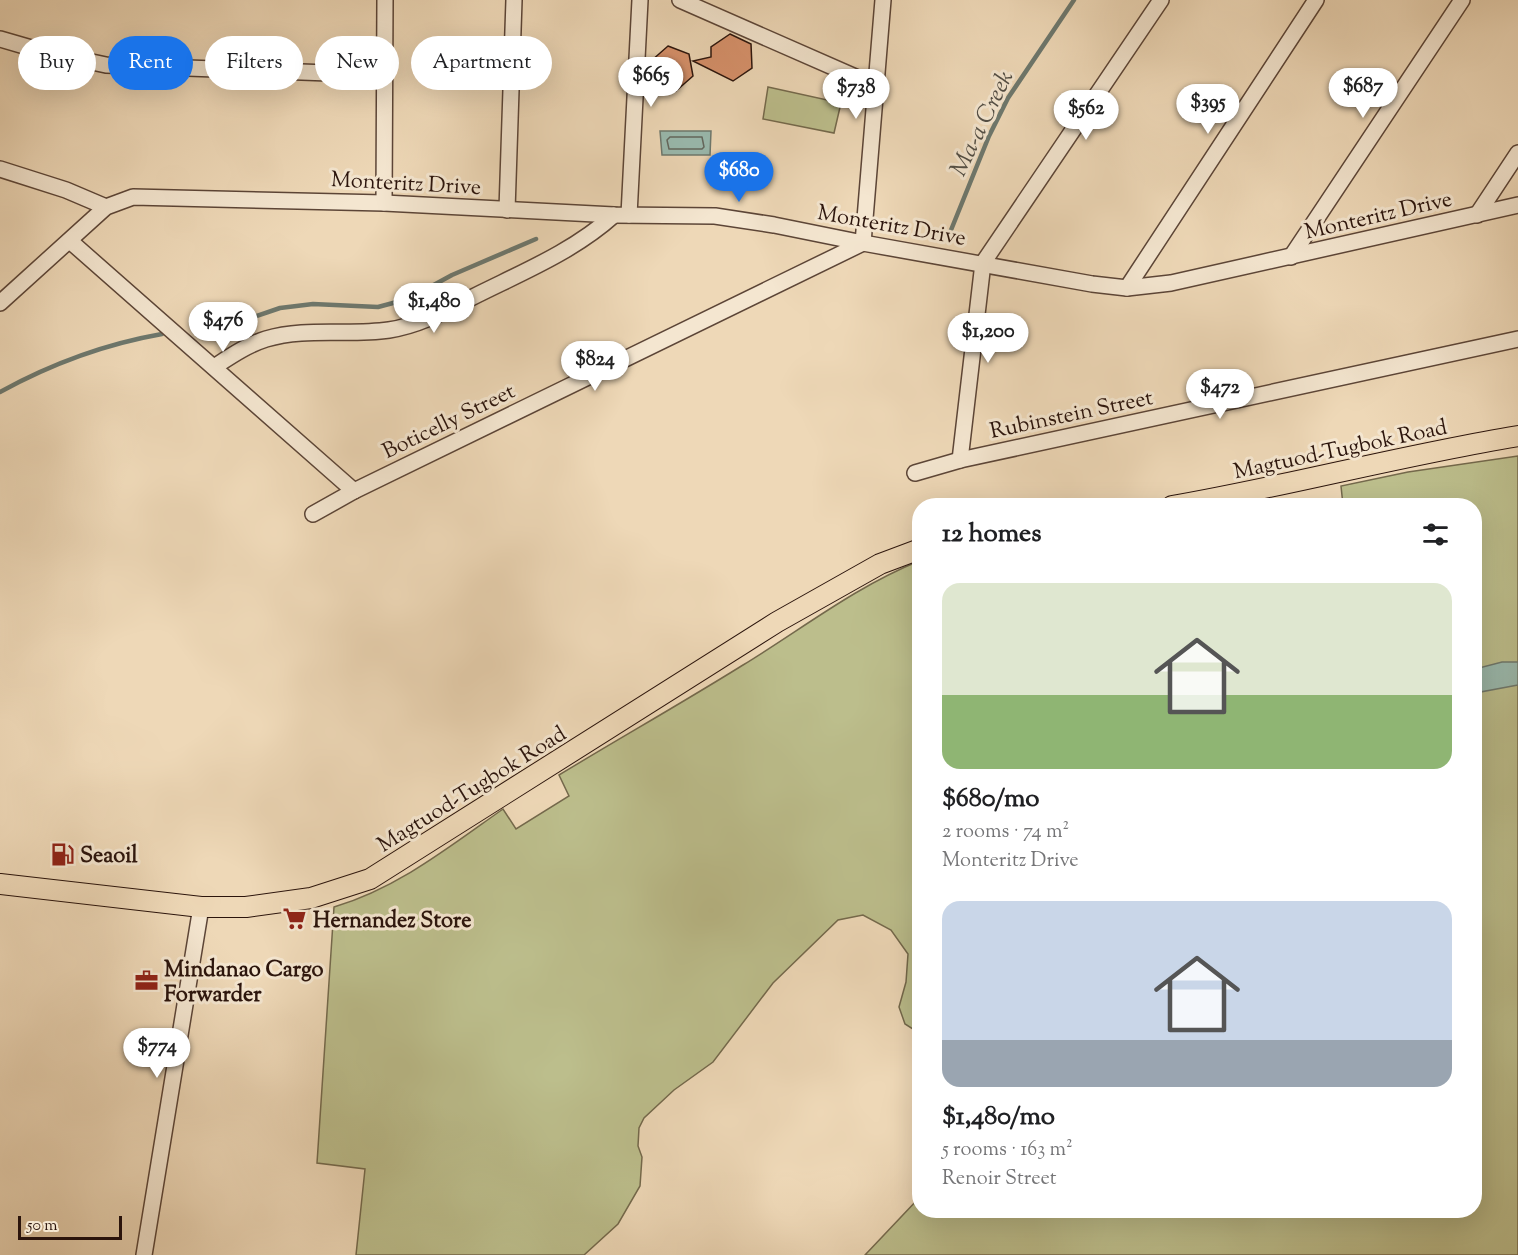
<!DOCTYPE html>
<html lang="en">
<head>
<meta charset="utf-8">
<style>
  body { margin:0; font-family:"Sorts Mill Goudy",serif; background:#f6f6f6; color:#202124; height:100vh; display:flex; flex-direction:column; font-size:22px; white-space:nowrap }
  * { box-sizing:border-box; margin:0 }
  p { font-size:20px; color:#757577 }
  .icon { flex:none; width:33px; height:33px; fill:none; stroke:currentColor; stroke-width:2; stroke-linecap:round; stroke-linejoin:round }
  .map { position:relative; flex:1; overflow:hidden }
  .side { position:absolute; left:912px; top:498px; width:570px; height:720px; display:flex; flex-direction:column; background:#fff; border-radius:24px; box-shadow:0 6px 24px #0002 }
  .side>* { flex:none }
  .top-card { position:absolute; left:18px; top:36px; width:570px; height:54px; display:flex; gap:12px }
  .scale { position:absolute; left:18px; bottom:15px; width:104px; box-sizing:border-box; padding-left:6px; border:3px solid #2b140c; border-top:0; font-size:16px; line-height:21px; white-space:nowrap; color:#2b140c; -webkit-text-stroke:4px #f4e6d0; paint-order:stroke }
  .price { position:absolute; translate:-50% -51px; padding:0 14px; border-radius:21px; background:#fff; color:#222; font-size:20px; line-height:39px; filter:drop-shadow(0 2px 3px #0008) }
  .price::after { content:''; position:absolute; left:50%; top:36px; width:18px; height:14px; margin-left:-9px; background:inherit; clip-path:polygon(0 0,100% 0,50% 100%) }
  .price.selected { background:#1a73e8; color:#fff }
  ul { padding:0; list-style:none }
  li { display:grid; align-content:center; gap:12px; height:318px; padding:0 30px }
  li span { display:grid; place-items:center; height:186px; border-radius:18px; color:#555 }
  li>.icon { margin-inline-start:auto }
  span .icon { width:108px; height:108px; fill:#fffc; stroke-width:1 }
  li b { font-size:26px }
  h2 { display:flex; justify-content:space-between; align-items:center; height:72px; padding:0 30px; font-size:26px }
  .pill { padding:0 21px; border-radius:27px; background:#fff; box-shadow:0 6px 24px #0002; font-size:21px; line-height:54px }
  .pill.selected { background:#1a73e8; color:#fff }
  .map>svg:first-child { display:block }
  .green { fill:#bcbe8c; stroke:#74694c; stroke-width:1.5 }
  .water { fill:#99baaf; stroke:#6d786e; stroke-width:1.5 }
  .lines { fill:none; stroke-linecap:round; stroke-linejoin:round }
  .shore { stroke:#62675e; stroke-width:1.5 }
  .stream { stroke:#6d786e; stroke-width:4.5 }
  .building { fill:#d7916b; stroke:#2b140c; stroke-width:1.5 }
  .minor-casing { stroke:#5c4537; stroke-width:18 }
  .major-casing { stroke:#2b140c; stroke-width:22 }
  .minor { stroke:#f4e6d0; stroke-width:15 }
  .major { stroke:#eed8b7; stroke-width:20 }
  .labels { text-anchor:middle; stroke-width:6; stroke-linejoin:round; paint-order:stroke }
  .street-label { font-size:22px; fill:#2b140c; stroke:#f4e6d0 }
  .poi-label { font-size:22px; font-weight:bold; fill:#2b140c; stroke:#f4e6d0; text-anchor:start }
  .water-label { font-size:24px; font-style:italic; fill:#524e45; stroke:#f4e6d0 }
</style>
</head>
<body>
<div class="map">
<svg width="1518" height="1255" viewBox="0 0 1518 1255">
  <rect width="100%" height="100%" fill="#eed8b7"/>
  <filter id="stains"><feTurbulence type="fractalNoise" baseFrequency=".00333" numOctaves="4"/><feColorMatrix values="0 0 0 0 .2 0 0 0 0 .09 0 0 0 0 .02 0 0 0 .5 -.17"/></filter>
  <radialGradient id="worn" r=".72"><stop offset=".6" stop-color="#630" stop-opacity="0"/><stop offset="1" stop-color="#630" stop-opacity=".3"/></radialGradient>
  <g class="green">
    <polygon points="768,87 841,103 834,133 763,119"/>
    <polygon points="1518,456 1518,1255 865,1255 919,1198 920,1210 1474,1210 1474,506 1343,505 1341,486 1408,472"/>
    <path d="M919 561V1033L905 1024 899 1007 906 982 908 954 891 930 863 915 838 920 773 983 713 1062 674 1090 644 1118 639 1128 638 1146 642 1157 640 1186 618 1224 584 1255H356L365 1169 317 1163 334 907C398 888 449 847 503 809L516 829 569 796 559 775C620 738 682 703 743 665 802 629 855 587 919 561Z"/>
  </g>
  <g class="water">
    <polygon points="660,131 711,131 710,155 662,155"/>
    <polygon points="1502,662 1518,662 1518,685 1475,693 1475,669"/>
  </g>
  <g class="lines">
    <polygon class="shore" points="670,137 702,137 704,147 702,149 669,149 667,140"/>
    <g class="stream">
      <polyline points="949,235 989,136 1008,98 1074,0"/>
      <polyline points="207,333 280,308 313,304 378,307 408,299 452,275 536,239"/>
      <path d="M0 392C51 364 105 344 162 334"/>
    </g>
  </g>
  <g class="building">
    <polygon points="730,34 751,44 752,68 733,81 693,61 711,57 711,47"/>
    <polygon points="668,46 689,54 693,76 676,91 655,83 651,61"/>
  </g>
  <g class="lines">
    <defs>
      <g id="minor">
        <polyline points="680,0 876,86"/>
        <polyline points="0,39 45,52 106,65 383,75"/>
        <polyline points="0,169 66,190 106,207"/>
        <polyline points="384,203 385,0"/>
        <polyline points="507,210 514,0"/>
        <polyline points="629,215 640,0"/>
        <polyline points="1477,215 1518,153"/>
        <polyline points="70,241 354,491"/>
        <polyline points="1291,257 1462,0"/>
        <polyline points="1127,288 1316,0"/>
        <polyline points="0,303 106,207 133,197 384,203 614,215 715,216 774,225 863,243 1092,284 1127,288 1171,283 1518,205"/>
        <path d="M214 367C231 356 247 345 266 339 306 327 348 336 389 330 423 325 454 306 485 291 530 269 576 249 614 215"/>
        <polyline points="960,460 983,263 1161,0"/>
        <polyline points="915,473 960,460 1518,339"/>
        <polyline points="313,514 354,491 863,243 883,0"/>
        <polyline points="144,1255 201,907"/>
      </g>
      <g id="major">
        <path d="M1172 506C1288 486 1402 455 1518 436"/>
        <polyline points="0,884 201,907 246,907 311,898 370,879 777,622 880,564 920,549"/>
      </g>
    </defs>
    <use href="#minor" class="minor-casing"/>
    <use href="#major" class="major-casing"/>
    <use href="#minor" class="minor"/>
    <use href="#major" class="major"/>
  </g>
  <defs>
    <symbol id="fuel-bare" viewBox="-9 -9 18 18"><path d="M-5.5-6h7V0h2V4h1.3V-2.5L3-4.5l.8-.8L6-3V5H2.5V1h-1V6h-7ZM-4.2-4.7v3.2H.2V-4.7Z" fill="#8f2418" stroke="#f4e6d0" stroke-width="2.5" paint-order="stroke"/></symbol>
    <symbol id="supermarket-bare" viewBox="-9 -9 18 18"><path d="M-6-5.5h2.5l.6 2H6L4.5 2H-2.5L-4.4-4H-6ZM-1.5 3.2a1.3 1.3 0 1 0 .1 0ZM3 3.2a1.3 1.3 0 1 0 .1 0Z" fill="#8f2418" stroke="#f4e6d0" stroke-width="2.5" paint-order="stroke"/></symbol>
    <symbol id="office-bare" viewBox="-9 -9 18 18"><path d="M-6-3h4V-5.5h4V-3h4V5H-6ZM-1-4.5V-3h2v-1.5ZM-6 0V1H6V0Z" fill="#8f2418" stroke="#f4e6d0" stroke-width="2.5" paint-order="stroke"/></symbol>
  </defs>
  <g fill-rule="evenodd">
    <use href="#fuel-bare" x="46" y="838" width="33" height="33"/>
    <use href="#supermarket-bare" x="278" y="902" width="33" height="33"/>
    <use href="#office-bare" x="130" y="964" width="33" height="33"/>
  </g>
  <g class="labels">
    <g class="street-label">
      <text transform="translate(406 182) rotate(3)" y="8">Monteritz Drive</text>
      <text transform="translate(1378 214) rotate(-13)" y="8">Monteritz Drive</text>
      <text transform="translate(892 224) rotate(10)" y="8">Monteritz Drive</text>
      <text transform="translate(1071 413) rotate(-12)" y="8">Rubinstein Street</text>
      <text transform="translate(448 420) rotate(-26)" y="8">Boticelly Street</text>
      <text transform="translate(1340 448) rotate(-12)" y="8">Magtuod-Tugbok Road</text>
      <text transform="translate(471 788) rotate(-32)" y="8">Magtuod-Tugbok Road</text>
    </g>
    <g class="poi-label">
      <text x="80" y="862">Seaoil</text>
      <text x="313" y="927">Hernandez Store</text>
      <text x="164" y="976">Mindanao Cargo<tspan x="164" dy="25">Forwarder</tspan></text>
    </g>
    <g class="water-label">
      <text transform="translate(981 123) rotate(-64)" y="8">Ma-a Creek</text>
    </g>
  </g>
  <rect width="100%" height="100%" filter="url(#stains)"/>
  <rect width="100%" height="100%" fill="url(#worn)"/>
</svg>
<div class="scale">50 m</div>
<b class="price" style="left:651px;top:108px">$665</b>
<b class="price" style="left:1363px;top:119px">$687</b>
<b class="price" style="left:856px;top:120px">$738</b>
<b class="price" style="left:1208px;top:135px">$395</b>
<b class="price" style="left:1086px;top:141px">$562</b>
<b class="price selected" style="left:739px;top:203px">$680</b>
<b class="price" style="left:434px;top:334px">$1,480</b>
<b class="price" style="left:223px;top:353px">$476</b>
<b class="price" style="left:988px;top:364px">$1,200</b>
<b class="price" style="left:595px;top:392px">$824</b>
<b class="price" style="left:1220px;top:420px">$472</b>
<b class="price" style="left:157px;top:1079px">$774</b>
<div class="top-card">
<a class="pill">Buy</a>
<a class="pill selected">Rent</a>
<a class="pill">Filters</a>
<a class="pill">New</a>
<a class="pill">Apartment</a>
</div>
<section class="side">
<h2>12 homes<svg class="icon" aria-label="filters" viewBox="0 0 24 24"><path d="M4 7h16M4 17h16"/><circle cx="9" cy="7" r="2"/><circle cx="15" cy="17" r="2"/></svg></h2>
<ul>
<li><span style="background:linear-gradient(#dfe7d0 60%,#8fb573 0)"><svg class="icon" aria-label="home" viewBox="0 0 24 24"><path d="M3 11l9-7 9 7M6 9v11h12V9"/></svg></span><div><b>$680/mo</b><p>2 rooms · 74 m²</p><p>Monteritz Drive</p></div></li>
<li><span style="background:linear-gradient(#c9d6e8 75%,#9aa5b1 0)"><svg class="icon" aria-label="home" viewBox="0 0 24 24"><path d="M3 11l9-7 9 7M6 9v11h12V9"/></svg></span><div><b>$1,480/mo</b><p>5 rooms · 163 m²</p><p>Renoir Street</p></div></li>
</ul>
</section>
</div>
</body>
</html>
